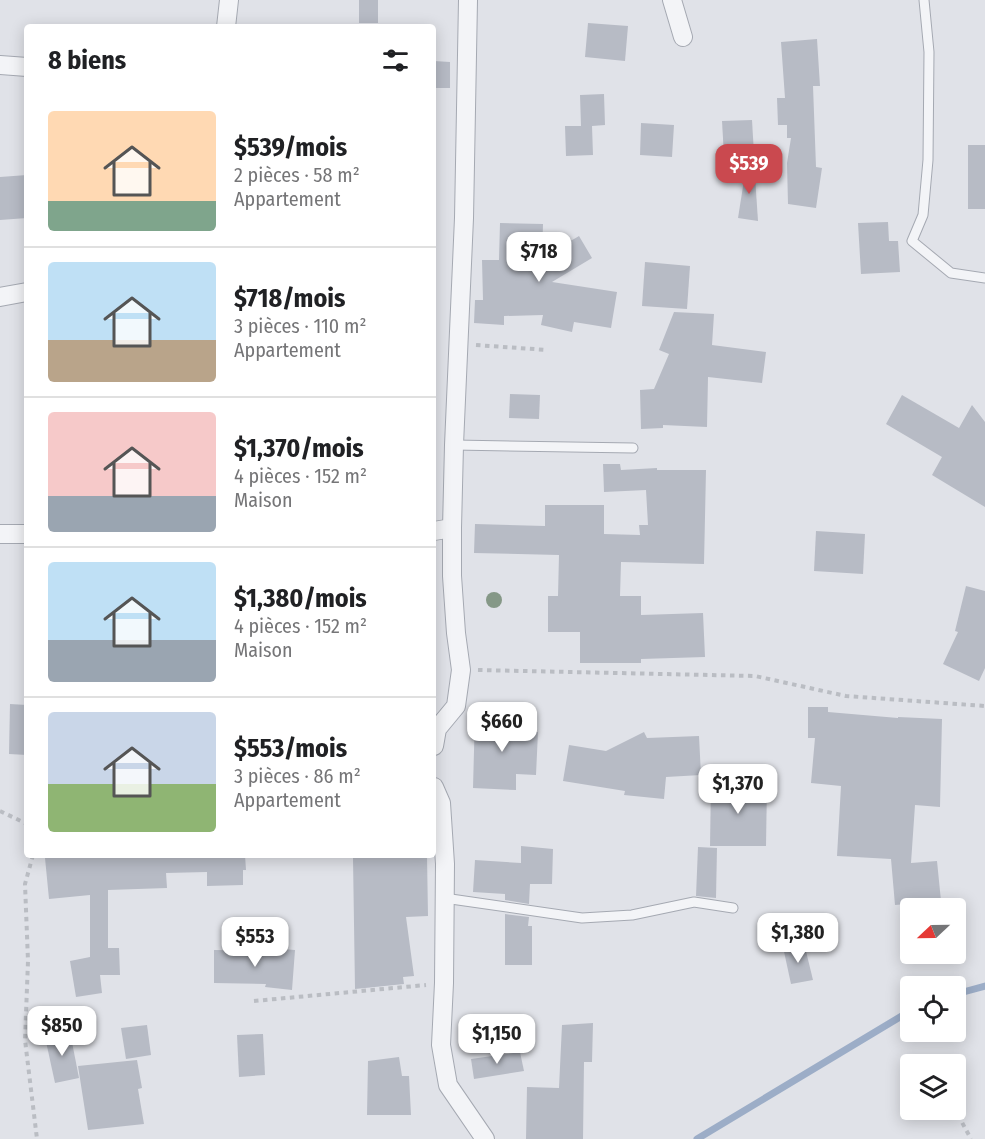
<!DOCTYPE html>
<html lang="fr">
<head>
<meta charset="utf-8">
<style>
  body { margin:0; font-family:"Fira Sans Condensed",sans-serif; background:#f6f6f6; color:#202124; height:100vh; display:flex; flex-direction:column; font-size:22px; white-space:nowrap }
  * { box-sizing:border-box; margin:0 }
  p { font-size:20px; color:#757577 }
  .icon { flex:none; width:33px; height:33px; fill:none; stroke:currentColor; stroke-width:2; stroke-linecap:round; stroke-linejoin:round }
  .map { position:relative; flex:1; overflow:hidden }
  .details { position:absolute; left:24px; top:24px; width:412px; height:834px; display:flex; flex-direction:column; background:#fff; border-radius:6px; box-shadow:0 3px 15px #0003 }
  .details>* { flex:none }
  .needle { width:39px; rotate:248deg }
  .tools { position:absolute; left:900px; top:898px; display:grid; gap:12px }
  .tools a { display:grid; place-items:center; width:66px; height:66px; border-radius:6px; background:#fff; box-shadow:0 3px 15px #0003; font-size:30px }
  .price { position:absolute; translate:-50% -51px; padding:0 14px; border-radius:12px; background:#fff; color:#222; font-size:20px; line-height:39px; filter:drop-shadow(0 2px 3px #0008) }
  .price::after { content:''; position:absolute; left:50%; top:36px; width:18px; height:14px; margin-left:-9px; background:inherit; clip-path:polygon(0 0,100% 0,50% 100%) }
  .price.on { background:#ca494f; color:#fff }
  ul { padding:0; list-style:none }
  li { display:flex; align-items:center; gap:18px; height:150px; padding:0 24px }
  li+li { border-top:2px solid #e0e0e0 }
  li span { display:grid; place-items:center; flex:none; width:168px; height:120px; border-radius:6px; color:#555 }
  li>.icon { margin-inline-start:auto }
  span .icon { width:72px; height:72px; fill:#fffc; stroke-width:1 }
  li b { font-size:26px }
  h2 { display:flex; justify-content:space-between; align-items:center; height:72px; padding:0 24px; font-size:26px }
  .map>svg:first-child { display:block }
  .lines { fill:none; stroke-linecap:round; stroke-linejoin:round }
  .stream { stroke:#9cadc7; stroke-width:7 }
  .building { fill:#b7bbc5 }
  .service-casing { stroke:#a5a9b2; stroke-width:11 }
  .minor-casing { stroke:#a5a9b2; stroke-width:20 }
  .path { stroke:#babdc3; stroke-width:4; stroke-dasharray:4.5 4.5; stroke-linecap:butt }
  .service { stroke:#f3f4f7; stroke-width:9 }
  .minor { stroke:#f3f4f7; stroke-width:18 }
  .tree { fill:#859887 }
</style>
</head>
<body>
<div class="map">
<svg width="985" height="1139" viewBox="0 0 985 1139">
  <rect width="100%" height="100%" fill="#e0e2e8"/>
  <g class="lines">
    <g class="stream">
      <polyline points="956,994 985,986"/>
      <polyline points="697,1139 910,1011"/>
    </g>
  </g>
  <g class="building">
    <rect x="359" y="0" width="19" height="23"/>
    <polygon points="588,23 628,26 625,61 585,57"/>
    <polygon points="817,39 820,86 813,86 816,167 822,168 816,208 788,204 787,163 791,138 787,138 787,125 778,125 777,98 785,98 781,42"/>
    <polygon points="434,61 450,62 450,88 434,88"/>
    <polygon points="604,94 605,125 592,126 593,155 566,156 565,126 581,126 580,95"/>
    <polygon points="752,120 754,154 724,156 722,121"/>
    <polygon points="641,123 674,125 672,157 640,155"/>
    <rect x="968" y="145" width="17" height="64"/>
    <polygon points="747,161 754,161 758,221 738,218"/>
    <polygon points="27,175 27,218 0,220 0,177"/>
    <polygon points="888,222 889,241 898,241 900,272 861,274 858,223"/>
    <polygon points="500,223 543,224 542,258 579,236 592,258 552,282 617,292 611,328 574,322 572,332 541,325 543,315 504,316 504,325 474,323 475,300 483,300 482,260 499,260"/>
    <polygon points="645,262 690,266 687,309 642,306"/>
    <polygon points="674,312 714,314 712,345 766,352 762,383 708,377 707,427 663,425 663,428 641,429 640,390 654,389 669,354 659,350"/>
    <polygon points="510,394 540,395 539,419 509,418"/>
    <polygon points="902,395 959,428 972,405 985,422 985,507 932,475 942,457 886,424"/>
    <polygon points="603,464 620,464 621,470 657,468 657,470 706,470 704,564 621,562 620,596 641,596 641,615 703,613 705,657 641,659 641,663 580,663 580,632 548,632 548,596 558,596 559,555 474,553 475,524 545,526 545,505 604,505 604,534 640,535 639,525 648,525 646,490 604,492"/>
    <polygon points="816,531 865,534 863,574 814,571"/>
    <polygon points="966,586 985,591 985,668 979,681 943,664 958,632 955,631"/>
    <polygon points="10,704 27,705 27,755 9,754"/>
    <polygon points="808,707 828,707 828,712 898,718 898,717 942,719 940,807 915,805 911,863 937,861 941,901 895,905 891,859 837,856 841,786 811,783 815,738 808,738"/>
    <polygon points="475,714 502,715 502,726 518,726 517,731 538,732 536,775 516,774 516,790 473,788"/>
    <polygon points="644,732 647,738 699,736 701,775 666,777 664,799 624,795 625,791 563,781 569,745 606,751"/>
    <polygon points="711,783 767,784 766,846 710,846"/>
    <polygon points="521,846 553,849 552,884 530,884 529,904 505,900 505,894 473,892 475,860 521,863"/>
    <polygon points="698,847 717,848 716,898 696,896"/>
    <polygon points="76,855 245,855 246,870 243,870 243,885 207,886 207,872 166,873 167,888 108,890 108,948 119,948 120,975 100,975 102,993 76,997 70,961 90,957 90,895 49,899 45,858"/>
    <polygon points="427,856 428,916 406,917 414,976 403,977 404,984 355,989 353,858"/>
    <polygon points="505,914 529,917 528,926 532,926 532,965 505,965"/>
    <polygon points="804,943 813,980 791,984 783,947"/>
    <polygon points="268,948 295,950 292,990 265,987 266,984 214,983 214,950 268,951"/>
    <polygon points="593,1023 592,1062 584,1062 583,1139 526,1139 527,1087 559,1088 562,1025"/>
    <polygon points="147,1025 151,1055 126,1059 121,1028"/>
    <polygon points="70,1032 79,1078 55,1083 45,1037"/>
    <polygon points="263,1034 265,1075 239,1077 237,1035"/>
    <polygon points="520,1052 524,1071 474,1079 471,1059"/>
    <polygon points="399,1057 402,1076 409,1076 411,1115 367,1115 368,1061"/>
    <polygon points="137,1060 142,1088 138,1089 144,1124 88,1130 78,1066"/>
  </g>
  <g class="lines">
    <defs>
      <g id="service">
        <polyline points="924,0 929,52 928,160 923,215 912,241 951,273 985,278"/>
        <polyline points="454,445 633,448"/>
        <polyline points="444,898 582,918 632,915 694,902 733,908"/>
      </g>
      <g id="minor">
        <polyline points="672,0 683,37"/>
        <polyline points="226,27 229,0"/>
        <polyline points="0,65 27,67"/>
        <polyline points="0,297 27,292"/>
        <polyline points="434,531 452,528 454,445 464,218 468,0"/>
        <polyline points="0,534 27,534"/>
        <polyline points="434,746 437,729 456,706 461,670 456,633 452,576 452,528"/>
        <polyline points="434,787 441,803 445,864 444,983 441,1045 448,1085 485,1139"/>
      </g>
    </defs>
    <use href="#service" class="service-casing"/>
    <use href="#minor" class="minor-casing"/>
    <g class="path">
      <polyline points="476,345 547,350"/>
      <polyline points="478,670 755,676 846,696 985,706"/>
      <polyline points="0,811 27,824"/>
      <polyline points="33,855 25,884 28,961 25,1040 37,1139"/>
      <polyline points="254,1001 426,985"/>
      <polyline points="958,1115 971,1139"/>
    </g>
    <use href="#service" class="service"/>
    <use href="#minor" class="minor"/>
  </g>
  <circle class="tree" cx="494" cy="600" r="8"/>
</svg>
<div class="tools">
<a><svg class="needle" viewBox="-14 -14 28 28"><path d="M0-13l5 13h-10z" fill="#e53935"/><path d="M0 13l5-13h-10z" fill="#757577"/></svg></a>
<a><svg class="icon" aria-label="locate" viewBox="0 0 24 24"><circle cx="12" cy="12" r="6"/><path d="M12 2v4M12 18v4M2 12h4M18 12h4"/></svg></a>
<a><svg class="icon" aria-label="layers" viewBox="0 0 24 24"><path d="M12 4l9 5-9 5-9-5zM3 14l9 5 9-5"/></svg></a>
</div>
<b class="price on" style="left:749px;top:195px">$539</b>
<b class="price" style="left:539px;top:283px">$718</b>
<b class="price" style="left:502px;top:753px">$660</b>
<b class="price" style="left:738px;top:815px">$1,370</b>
<b class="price" style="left:798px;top:964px">$1,380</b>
<b class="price" style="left:255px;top:968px">$553</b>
<b class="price" style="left:62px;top:1057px">$850</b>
<b class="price" style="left:497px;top:1065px">$1,150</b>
<section class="details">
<h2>8 biens<svg class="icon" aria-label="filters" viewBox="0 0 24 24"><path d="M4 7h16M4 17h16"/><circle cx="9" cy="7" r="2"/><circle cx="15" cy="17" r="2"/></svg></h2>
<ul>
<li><span style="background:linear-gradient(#ffd9b3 75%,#7fa58c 0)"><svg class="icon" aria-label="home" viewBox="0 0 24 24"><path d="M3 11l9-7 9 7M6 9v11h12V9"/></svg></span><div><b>$539/mois</b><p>2 pièces · 58 m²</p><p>Appartement</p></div></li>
<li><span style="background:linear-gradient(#bfe0f5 65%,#b9a48a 0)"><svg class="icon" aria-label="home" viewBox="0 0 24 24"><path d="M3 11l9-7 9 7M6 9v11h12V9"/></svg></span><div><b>$718/mois</b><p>3 pièces · 110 m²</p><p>Appartement</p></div></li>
<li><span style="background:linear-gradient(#f6c9c9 70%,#9aa5b1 0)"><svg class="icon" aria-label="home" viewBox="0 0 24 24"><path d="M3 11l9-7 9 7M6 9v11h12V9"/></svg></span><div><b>$1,370/mois</b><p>4 pièces · 152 m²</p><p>Maison</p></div></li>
<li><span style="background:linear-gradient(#bfe0f5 65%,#9aa5b1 0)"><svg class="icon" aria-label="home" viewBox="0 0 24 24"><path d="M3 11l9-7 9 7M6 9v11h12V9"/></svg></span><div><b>$1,380/mois</b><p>4 pièces · 152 m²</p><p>Maison</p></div></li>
<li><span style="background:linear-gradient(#c9d6e8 60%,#8fb573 0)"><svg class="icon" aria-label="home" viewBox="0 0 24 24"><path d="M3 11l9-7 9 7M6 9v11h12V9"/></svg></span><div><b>$553/mois</b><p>3 pièces · 86 m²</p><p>Appartement</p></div></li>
</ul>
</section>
</div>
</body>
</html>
